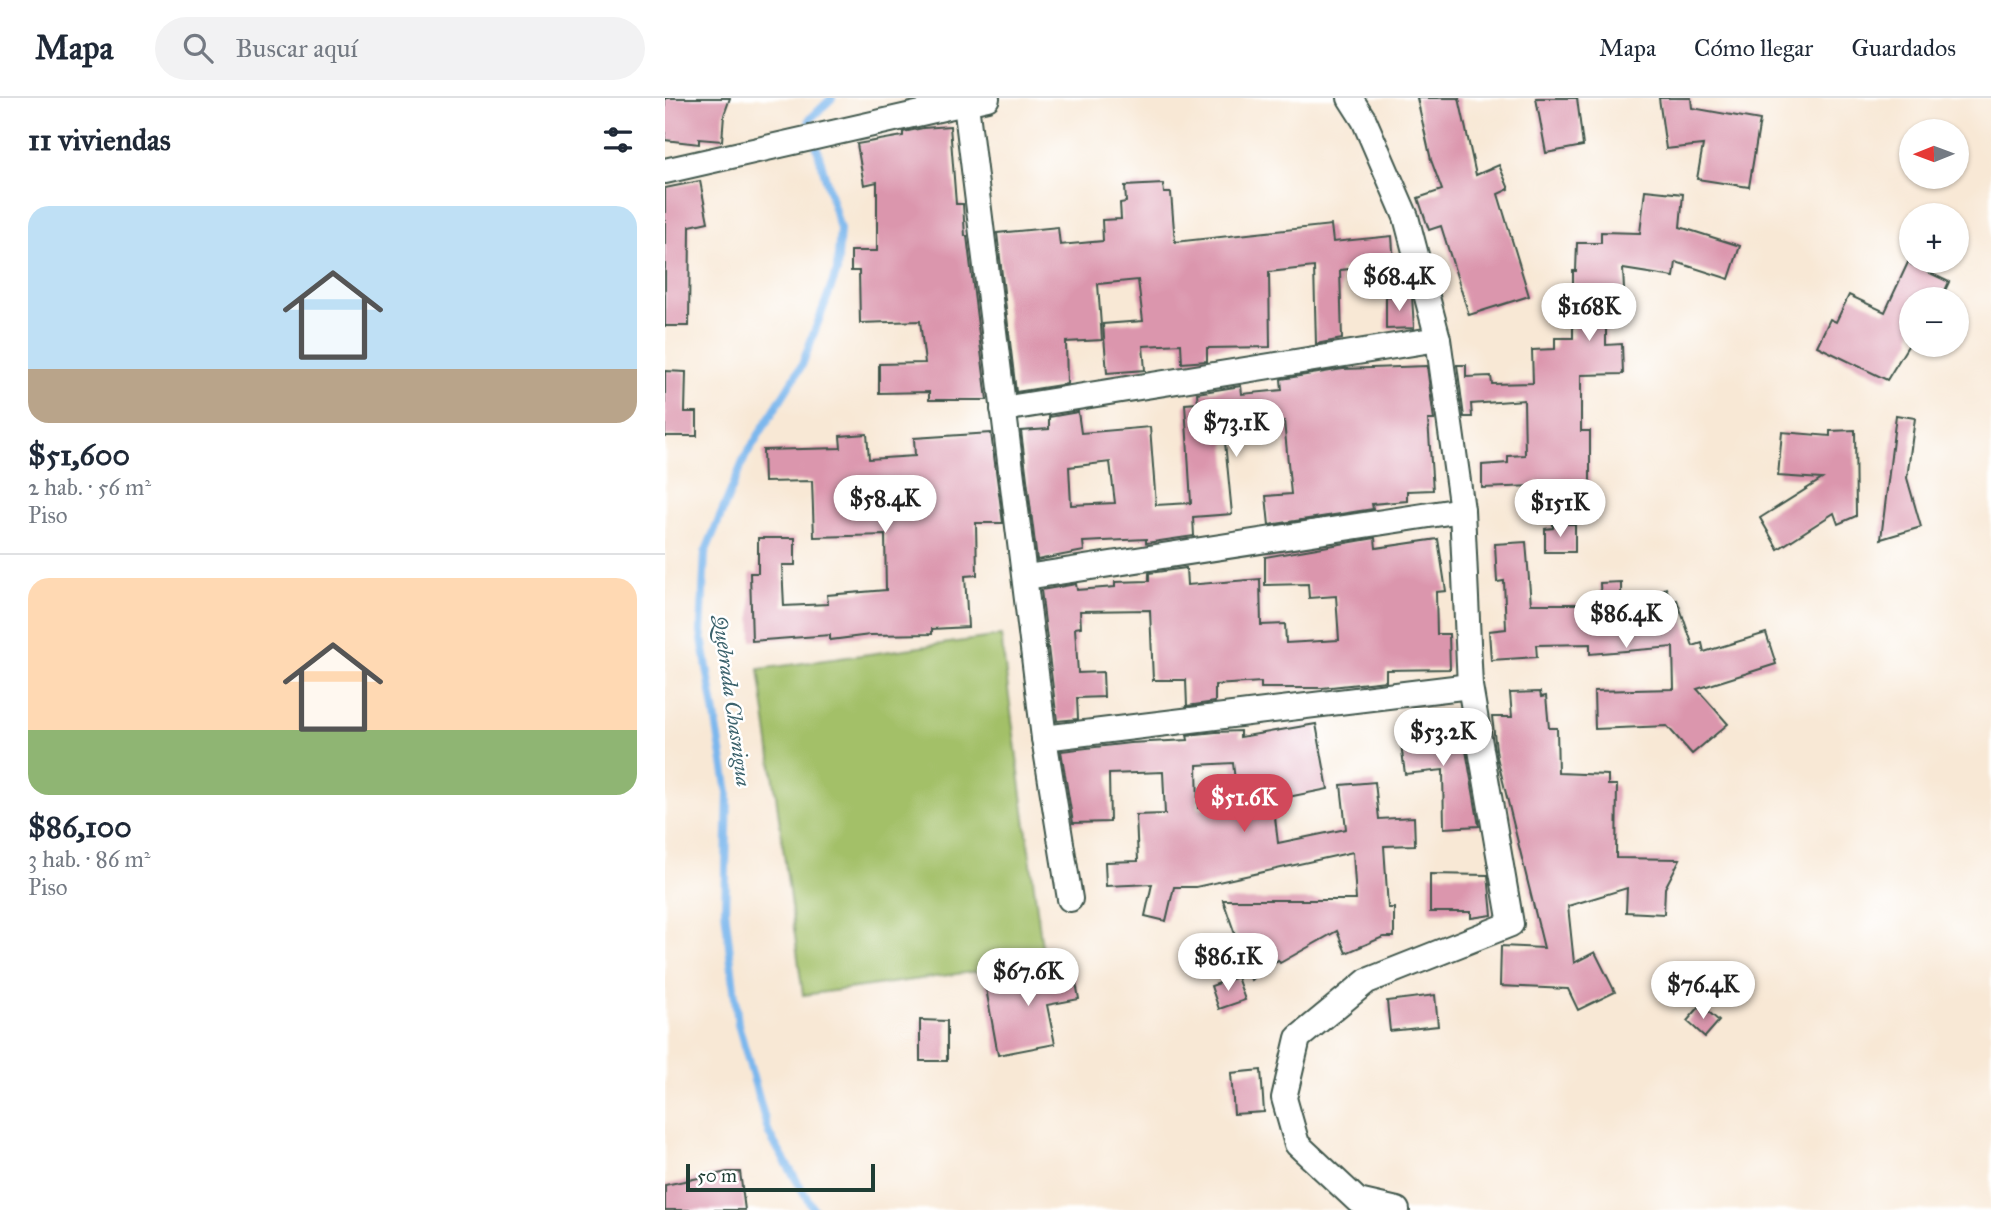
<!DOCTYPE html>
<html lang="es">
<head>
<meta charset="utf-8">
<style>
  body { margin:0; font-family:"IM FELL Great Primer",serif; background:#f2f2f3; color:#1f2937; height:100vh; display:flex; flex-direction:column; font-size:26px; white-space:nowrap }
  * { box-sizing:border-box; margin:0 }
  p { font-size:23px; color:#747a83 }
  .icon { flex:none; width:38px; height:38px; fill:none; stroke:currentColor; stroke-width:2; stroke-linecap:round; stroke-linejoin:round }
  .map { position:relative; flex:1; overflow:hidden }
  .panel { display:flex; flex-direction:column; background:#fff; width:665px }
  .panel>* { flex:none }
  .needle { width:46px; rotate:269deg }
  .controls { position:absolute; left:1234px; top:21px; display:grid; gap:14px }
  .controls a { display:grid; place-items:center; width:70px; height:70px; border-radius:50%; background:#fff; box-shadow:0 2px 5px #0004; font-size:35px }
  .scale { position:absolute; left:21px; bottom:18px; width:189px; box-sizing:border-box; padding-left:7px; border:4px solid #1f3d34; border-top:0; font-size:19px; line-height:24px; white-space:nowrap; color:#1f3d34; -webkit-text-stroke:5px #fff; paint-order:stroke }
  .price { position:absolute; translate:-50% -60px; padding:0 16px; border-radius:24px; background:#fff; color:#222; font-size:23px; line-height:46px; filter:drop-shadow(0 2px 4px #0008) }
  .price::after { content:''; position:absolute; left:50%; top:42px; width:21px; height:16px; margin-left:-10px; background:inherit; clip-path:polygon(0 0,100% 0,50% 100%) }
  .price.current { background:#d1495b; color:#fff }
  ul { padding:0; list-style:none }
  li { display:grid; align-content:center; gap:14px; height:371px; padding:0 28px }
  li+li { border-top:2px solid #e0e1e3 }
  li span { display:grid; place-items:center; height:217px; border-radius:21px; color:#555 }
  li>.icon { margin-inline-start:auto }
  span .icon { width:126px; height:126px; fill:#fffc; stroke-width:1 }
  li b { font-size:30px }
  h2 { display:flex; justify-content:space-between; align-items:center; height:84px; padding:0 28px; font-size:30px }
  header { display:flex; align-items:center; gap:42px; box-sizing:border-box; height:98px; padding:0 35px; background:#fff; border-bottom:2px solid #e0e1e3 }
  header strong { font-size:33px }
  nav { display:flex; gap:38px; margin-inline-start:auto; font-size:24px }
  .search { width:490px; height:63px; background:#f2f2f3; display:flex; align-items:center; gap:18px; box-sizing:border-box; padding:0 24px; border-radius:38px; color:#747a83; font-size:26px }
  main { display:flex; flex:1; min-height:0 }
  .map>svg:first-child { display:block }
  .green { fill:#a3c068; stroke:#617e4e; stroke-width:2 }
  .lines { fill:none; stroke-linecap:round; stroke-linejoin:round }
  .stream { stroke:#7bb7ed; stroke-width:8 }
  .building { fill:#db96ad; fill-rule:evenodd }
  .minor-casing { stroke:#40574c; stroke-width:28 }
  .minor { stroke:#fff; stroke-width:24 }
  .labels { text-anchor:middle; stroke-width:5; stroke-linejoin:round; paint-order:stroke }
  .water-label { font-size:21px; font-style:italic; fill:#3b626c; stroke:#fff }
</style>
</head>
<body>
<header>
<strong>Mapa</strong>
<div class="search"><svg class="icon" aria-label="search" viewBox="0 0 24 24"><circle cx="10" cy="10" r="6"/><path d="M15 15l6 6"/></svg>Buscar aquí</div>
<nav><a>Mapa</a><a>Cómo llegar</a><a>Guardados</a></nav>
</header>
<main>
<section class="panel">
<h2>11 viviendas<svg class="icon" aria-label="filters" viewBox="0 0 24 24"><path d="M4 7h16M4 17h16"/><circle cx="9" cy="7" r="2"/><circle cx="15" cy="17" r="2"/></svg></h2>
<ul>
<li><span style="background:linear-gradient(#bfe0f5 75%,#b9a48a 0)"><svg class="icon" aria-label="home" viewBox="0 0 24 24"><path d="M3 11l9-7 9 7M6 9v11h12V9"/></svg></span><div><b>$51,600</b><p>2 hab. · 56 m²</p><p>Piso</p></div></li>
<li><span style="background:linear-gradient(#ffd9b3 70%,#8fb573 0)"><svg class="icon" aria-label="home" viewBox="0 0 24 24"><path d="M3 11l9-7 9 7M6 9v11h12V9"/></svg></span><div><b>$86,100</b><p>3 hab. · 86 m²</p><p>Piso</p></div></li>
</ul>
</section>
<div class="map">
<svg width="1326" height="1112" viewBox="0 0 1326 1112">
  <rect width="100%" height="100%" fill="#fff"/>
  <filter id="ink" filterUnits="userSpaceOnUse"><feTurbulence type="fractalNoise" baseFrequency=".0143" numOctaves="2"/><feDisplacementMap in="SourceGraphic" scale="14" xChannelSelector="R" yChannelSelector="G"/><feConvolveMatrix kernelMatrix="1 2 1 2 8 2 1 2 1" color-interpolation-filters="sRGB"/></filter>
  <filter id="wash" filterUnits="userSpaceOnUse"><feTurbulence type="fractalNoise" baseFrequency=".00686" numOctaves="4" result="noise"/><feDisplacementMap in="SourceGraphic" scale="28" xChannelSelector="R" yChannelSelector="G"/><feGaussianBlur stdDeviation="1.57" result="paint"/><feColorMatrix in="noise" values="0 0 0 0 0 0 0 0 0 0 0 0 0 0 0 0 0 1.4 0 .05"/><feComposite in="paint" operator="in"/></filter>
  <g filter="url(#wash)">
    <rect width="100%" height="100%" fill="#f8e8d5"/>
    <polygon class="green" points="336,538 379,864 138,897 94,571"/>
    <g class="lines">
      <polyline class="stream" points="149,1112 104,1036 73,926 60,812 63,694 36,534 40,455 80,359 137,267 172,173 175,131 144,22 167,0"/>
    </g>
    <g id="blocks">
      <g class="building">
        <polygon points="0,0 65,0 59,17 57,43 34,41 34,46 0,42"/>
        <polygon points="752,0 794,0 811,77 834,67 844,91 833,96 864,198 804,217 776,128 764,132 753,100 777,92 766,62"/>
        <polygon points="871,0 912,0 918,48 881,55"/>
        <polygon points="994,0 1026,0 1027,10 1095,22 1084,89 1032,81 1038,47 1001,51"/>
        <polygon points="285,28 291,106 298,106 300,138 302,138 322,302 264,302 264,294 214,295 214,266 260,265 255,223 195,225 194,173 186,173 186,153 212,153 212,84 199,87 192,46 238,38 238,34 258,30"/>
        <polygon points="35,83 43,124 25,128 24,228 0,228 0,90"/>
        <polygon points="498,86 499,95 506,95 510,144 666,127 668,144 727,138 729,167 675,172 677,241 651,246 649,169 604,174 605,249 542,250 542,263 517,265 516,246 478,248 480,272 442,275 438,226 478,223 473,182 433,186 437,242 401,244 402,286 351,294 332,135 393,129 395,147 438,143 437,122 456,121 455,105 461,104 460,88"/>
        <polygon points="980,92 1018,96 1015,129 1075,148 1064,181 1011,164 1009,179 958,171 959,192 949,192 949,207 941,207 941,247 957,246 958,276 916,277 916,333 925,333 925,385 870,384 870,388 817,390 817,367 843,365 843,358 860,357 859,302 806,306 807,319 799,319 792,267 801,267 801,279 826,278 827,286 868,285 867,252 890,251 890,240 908,240 908,173 911,173 912,145 936,145 936,134 975,135"/>
        <polygon points="1246,158 1246,166 1284,184 1276,201 1246,201 1246,243 1222,282 1152,248 1165,221 1171,224 1184,197 1220,214"/>
        <polygon points="721,198 747,199 749,230 721,231"/>
        <path d="M762 268 769 322H763L768 392 742 393V403L707 406 708 411 604 427 601 398 626 396 619 323 579 326 580 342 560 344 567 416 528 419 529 438 481 445V441L418 444 419 453 372 462 356 333 384 331V319L413 314 416 335 485 329 491 407 526 405 520 306 533 305 532 295 576 288 577 296 617 292 616 281 678 271ZM445 364 450 405 406 407 404 369Z"/>
        <polygon points="0,273 21,274 20,314 32,314 32,338 0,338"/>
        <polygon points="1231,317 1250,320 1242,380 1256,429 1216,441"/>
        <polygon points="1190,332 1191,418 1173,426 1169,415 1113,451 1095,420 1157,381 1113,378 1117,334 1165,338 1165,333"/>
        <polygon points="326,335 338,425 311,425 312,477 300,478 303,529 267,531 267,536 205,537 165,542 165,537 87,543 85,475 93,475 93,440 130,440 130,467 117,467 119,508 163,506 162,497 221,492 220,437 149,439 147,383 99,384 98,352 176,350 175,338 202,336 204,361 250,358 249,340"/>
        <polygon points="888,426 910,426 910,454 880,454 880,431 888,430"/>
        <polygon points="710,440 711,450 773,441 781,493 771,494 772,536 784,536 785,571 721,572 721,583 657,590 596,590 596,584 550,587 550,604 522,608 521,582 488,582 485,512 415,513 416,529 410,530 413,575 438,574 439,599 412,600 413,621 392,623 376,492 411,486 412,492 450,489 450,484 484,483 484,475 521,470 522,487 595,481 596,527 620,526 621,545 674,542 671,498 644,500 643,486 600,487 600,459"/>
        <polygon points="861,444 866,506 936,506 935,485 956,484 956,512 1001,490 1007,503 1012,502 1028,548 1037,545 1039,554 1101,535 1111,566 1032,591 1063,626 1027,656 1002,628 930,631 929,593 1009,591 1008,549 925,556 925,546 871,547 872,559 826,562 824,533 841,531 839,483 832,484 830,446"/>
        <polygon points="875,594 876,599 881,598 884,630 892,630 893,675 943,677 943,687 952,687 951,760 1015,761 1000,790 999,816 961,814 962,790 903,808 909,865 930,854 950,894 913,912 903,891 835,888 836,848 879,850 832,659 827,619 847,619 845,595"/>
        <polygon points="775,625 775,629 797,629 814,728 779,730 778,672 740,676 734,630"/>
        <path d="M651 626 663 691 608 702 613 745 681 731 676 687 710 684 714 721 749 719 750 747 719 748 723 810H729V839H718L681 855 672 833 615 865 613 862 586 882 558 802H691L688 754 531 789H509L501 823 480 818 487 786 441 788 440 764 473 763 471 717 500 716 498 674 444 676 445 724 408 725 396 653 465 645 523 642 522 637 551 634 575 633V639ZM568 665 573 709 533 710 532 667Z"/>
        <polygon points="765,776 823,777 827,817 806,820 806,814 765,814"/>
        <polygon points="408,868 414,901 382,907 390,946 333,957 320,885"/>
        <polygon points="572,879 580,902 554,911 546,888"/>
        <polygon points="770,897 773,928 725,933 722,903"/>
        <polygon points="1036,907 1054,923 1040,939 1022,923"/>
        <polygon points="255,922 282,923 282,963 255,963"/>
        <polygon points="596,972 599,1014 569,1016 566,975"/>
        <polygon points="62,1074 75,1074 80,1112 0,1112 0,1087"/>
      </g>
    </g>
  </g>
  <g filter="url(#ink)">
    <use href="#blocks" fill-opacity="0" stroke="#40574c" stroke-width="2"/>
    <g class="lines">
      <defs>
        <g id="minor">
          <polyline points="685,0 699,22 741,119 773,241 797,412 805,588 846,826 702,883 633,940 619,1000 632,1046 693,1103 732,1112"/>
          <polyline points="301,6 379,640 405,801"/>
          <polyline points="0,73 322,0"/>
          <polyline points="338,311 773,241"/>
          <polyline points="361,479 797,412"/>
          <polyline points="379,640 805,588"/>
        </g>
      </defs>
      <use href="#minor" class="minor-casing"/>
      <use href="#minor" class="minor"/>
    </g>
  </g>
  <g class="labels">
    <g class="water-label">
      <text transform="translate(67 603) rotate(82)" y="7">Quebrada Chasnigua</text>
    </g>
  </g>
</svg>
<div class="controls">
<a><svg class="needle" viewBox="-14 -14 28 28"><path d="M0-13l5 13h-10z" fill="#e53935"/><path d="M0 13l5-13h-10z" fill="#747a83"/></svg></a>
<a>+</a>
<a>−</a>
</div>
<div class="scale">50 m</div>
<b class="price" style="left:734px;top:215px">$68.4K</b>
<b class="price" style="left:924px;top:245px">$168K</b>
<b class="price" style="left:571px;top:361px">$73.1K</b>
<b class="price" style="left:220px;top:437px">$58.4K</b>
<b class="price" style="left:895px;top:441px">$151K</b>
<b class="price" style="left:961px;top:552px">$86.4K</b>
<b class="price" style="left:778px;top:670px">$53.2K</b>
<b class="price current" style="left:579px;top:736px">$51.6K</b>
<b class="price" style="left:563px;top:895px">$86.1K</b>
<b class="price" style="left:363px;top:910px">$67.6K</b>
<b class="price" style="left:1038px;top:923px">$76.4K</b>
</div>
</main>
</body>
</html>
